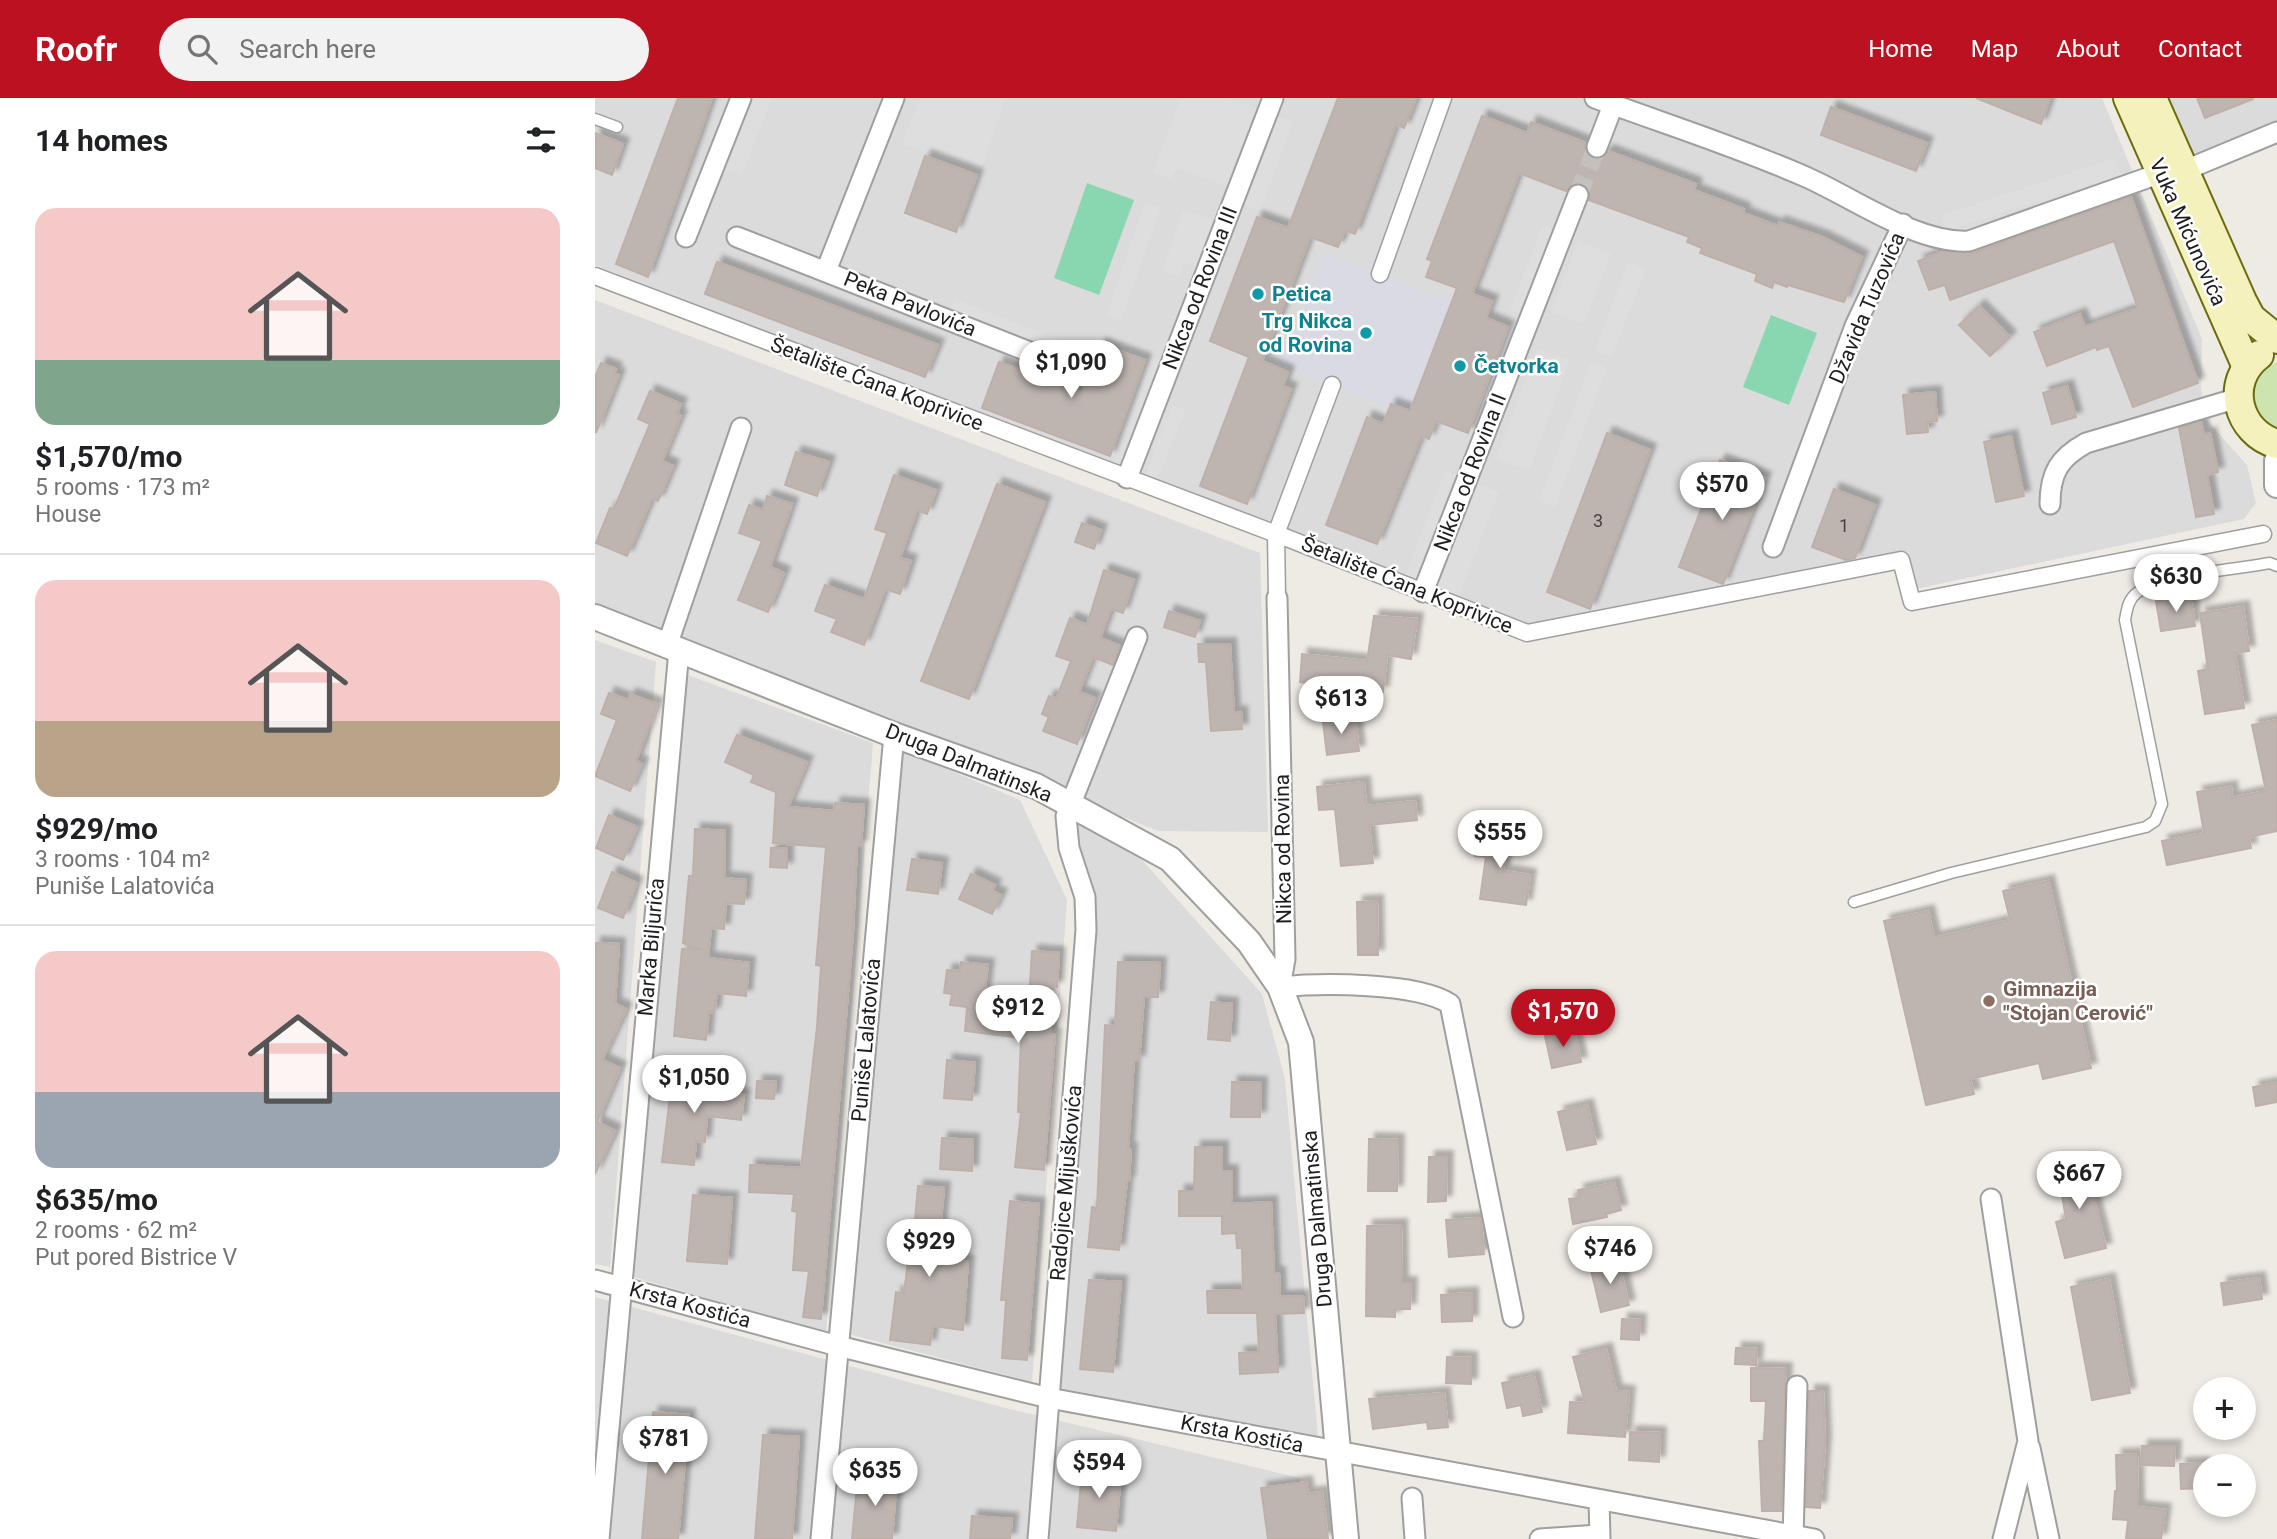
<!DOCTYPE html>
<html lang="en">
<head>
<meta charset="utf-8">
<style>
  body { margin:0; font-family:Roboto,sans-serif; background:#f2f2f2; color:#202124; height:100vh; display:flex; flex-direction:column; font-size:26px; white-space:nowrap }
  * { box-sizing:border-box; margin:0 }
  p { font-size:23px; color:#757577 }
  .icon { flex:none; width:38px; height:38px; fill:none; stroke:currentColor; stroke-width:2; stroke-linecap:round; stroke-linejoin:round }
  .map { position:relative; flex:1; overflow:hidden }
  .sheet { display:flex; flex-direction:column; background:#fff; width:595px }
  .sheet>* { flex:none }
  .tools { position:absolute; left:1598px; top:1279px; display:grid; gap:14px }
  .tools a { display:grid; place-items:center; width:63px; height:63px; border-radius:50%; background:#fff; box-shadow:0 4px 10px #0003; font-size:35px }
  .price { position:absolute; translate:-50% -60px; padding:0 16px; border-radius:24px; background:#fff; color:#222; font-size:23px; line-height:46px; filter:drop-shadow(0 2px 4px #0008) }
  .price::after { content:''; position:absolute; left:50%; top:42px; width:21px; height:16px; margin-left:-10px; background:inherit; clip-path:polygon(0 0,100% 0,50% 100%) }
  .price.selected { background:#bb1121; color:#fff }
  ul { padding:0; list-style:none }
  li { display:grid; align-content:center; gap:14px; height:371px; padding:0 35px }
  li+li { border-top:2px solid #e0e0e0 }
  li span { display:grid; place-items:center; height:217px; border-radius:21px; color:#555 }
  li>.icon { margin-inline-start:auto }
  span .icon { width:126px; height:126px; fill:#fffc; stroke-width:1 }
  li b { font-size:30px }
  h2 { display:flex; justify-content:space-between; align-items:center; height:84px; padding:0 35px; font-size:30px }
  header { display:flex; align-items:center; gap:42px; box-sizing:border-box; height:98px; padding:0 35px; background:#bb1121; color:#fff }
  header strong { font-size:33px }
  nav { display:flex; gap:38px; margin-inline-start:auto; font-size:24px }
  .search { width:490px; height:63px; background:#f2f2f2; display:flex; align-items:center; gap:18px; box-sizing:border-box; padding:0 24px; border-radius:38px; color:#757577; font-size:26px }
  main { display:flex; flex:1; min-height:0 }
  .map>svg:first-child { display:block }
  .residential { fill:#dcdbdb }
  .grass { fill:#cee4ae }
  .pitch { fill:#89d7b1 }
  .parking { fill:#dedede }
  .plaza { fill:#d9dae3 }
  .building { fill:#beb5b1; stroke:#beb0a8; stroke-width:2; filter:url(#shadow) }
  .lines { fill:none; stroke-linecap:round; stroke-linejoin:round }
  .minor-tunnel { stroke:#c4c1bc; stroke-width:19; stroke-dasharray:19 10; stroke-linecap:butt }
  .service-casing { stroke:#9f9f9f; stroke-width:13 }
  .pedestrian-casing { stroke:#9f9f9f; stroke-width:19 }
  .minor-casing { stroke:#9f9f9f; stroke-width:23 }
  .tertiary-casing { stroke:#9f9f9f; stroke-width:28 }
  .secondary-casing { stroke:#6b6c0e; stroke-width:32 }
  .service { stroke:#fff; stroke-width:10 }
  .pedestrian { stroke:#fff; stroke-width:16 }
  .minor { stroke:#fff; stroke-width:19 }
  .tertiary { stroke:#fff; stroke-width:24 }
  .secondary { stroke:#f4f1bc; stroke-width:28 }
  .culture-dot { fill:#0f9aa8; stroke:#fff; stroke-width:2.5 }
  .education-dot { fill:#8d6e63; stroke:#fff; stroke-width:2.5 }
  .labels { text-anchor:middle; stroke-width:5; stroke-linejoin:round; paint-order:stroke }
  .number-label { font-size:18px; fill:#464443 }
  .street-label { font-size:21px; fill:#1e1e1e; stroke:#fff }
  .culture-label { font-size:21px; font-weight:bold; fill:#0d838f; stroke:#fff; text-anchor:start }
  .education-label { font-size:21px; font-weight:bold; fill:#785e54; stroke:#fff; text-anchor:start }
</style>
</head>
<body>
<header>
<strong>Roofr</strong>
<div class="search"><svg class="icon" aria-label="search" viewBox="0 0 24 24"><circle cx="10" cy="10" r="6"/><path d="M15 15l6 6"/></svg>Search here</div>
<nav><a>Home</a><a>Map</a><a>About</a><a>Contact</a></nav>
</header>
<main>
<section class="sheet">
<h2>14 homes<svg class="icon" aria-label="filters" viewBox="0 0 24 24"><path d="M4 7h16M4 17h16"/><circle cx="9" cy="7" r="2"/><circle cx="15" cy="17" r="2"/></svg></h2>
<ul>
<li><span style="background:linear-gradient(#f6c9c9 70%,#7fa58c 0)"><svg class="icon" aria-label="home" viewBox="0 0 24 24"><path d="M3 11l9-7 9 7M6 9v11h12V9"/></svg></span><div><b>$1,570/mo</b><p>5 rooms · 173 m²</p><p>House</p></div></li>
<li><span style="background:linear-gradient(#f6c9c9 65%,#b9a48a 0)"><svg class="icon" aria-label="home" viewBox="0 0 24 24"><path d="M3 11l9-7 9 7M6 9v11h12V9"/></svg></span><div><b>$929/mo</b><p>3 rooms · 104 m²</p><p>Puniše Lalatovića</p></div></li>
<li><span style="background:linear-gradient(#f6c9c9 65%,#9aa5b1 0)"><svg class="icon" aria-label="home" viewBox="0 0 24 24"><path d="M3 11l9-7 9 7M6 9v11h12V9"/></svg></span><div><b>$635/mo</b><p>2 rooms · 62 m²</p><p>Put pored Bistrice V</p></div></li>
</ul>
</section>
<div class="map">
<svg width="1682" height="1441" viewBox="0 0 1682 1441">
  <defs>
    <filter id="shadow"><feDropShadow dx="6" dy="-6" stdDeviation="2" flood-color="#0004"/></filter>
  </defs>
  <rect width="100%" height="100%" fill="#eeeae4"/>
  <g class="residential">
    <polygon points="0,0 1507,0 1607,241 1606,288 1609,319 1652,367 1661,405 1649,421 1321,491 1313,454 936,529 0,167"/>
    <polygon points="1571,0 1682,0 1682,44 1600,67"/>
    <polygon points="0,202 665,455 673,734 563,733 0,505"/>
    <polygon points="0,542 61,564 15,1169 0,1166"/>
    <polygon points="87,575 278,645 231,1236 39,1179"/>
    <polygon points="300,649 425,702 472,802 437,1284 253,1236"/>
    <polygon points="472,715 547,762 667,896 690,981 723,1339 464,1290 499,825"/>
    <polygon points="0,1199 410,1310 705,1380 712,1441 0,1441"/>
  </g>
  <path class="grass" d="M1682 264V333C1649 319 1652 278 1682 264Z"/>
  <g class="pitch">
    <polygon points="492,85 539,102 504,197 459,180"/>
    <polygon points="1176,217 1222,235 1194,307 1148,289"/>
  </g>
  <g class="parking">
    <polygon points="158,0 177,0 147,77 131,71"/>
    <polygon points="325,0 411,0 385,74 307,46"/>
    <polygon points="586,0 634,0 698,24 665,113 649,107 652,96 582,70 577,81 558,74"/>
    <polygon points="1519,60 1526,77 1351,133 1347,117"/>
    <polygon points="550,104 566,109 526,223 511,218"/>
    <polygon points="588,112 624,124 608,171 589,165 584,178 567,173"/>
    <polygon points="948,127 964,133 931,218 915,212"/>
    <polygon points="983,143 1016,156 989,226 956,214"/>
    <polygon points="1033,164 1051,171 1017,259 1000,253"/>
    <polygon points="360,201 492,253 486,268 354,215"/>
    <polygon points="942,250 975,262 934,373 901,361"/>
    <polygon points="557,259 571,264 531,372 517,367"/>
    <polygon points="996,264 1012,270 960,409 944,403"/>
    <polygon points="578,307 591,313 561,384 549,379"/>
    <polygon points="850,373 904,394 863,501 809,480"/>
  </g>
  <polygon class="plaza" points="727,155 857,204 812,317 685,266"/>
  <g class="building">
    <polygon points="83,0 117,0 53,179 21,166"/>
    <polygon points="743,0 821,0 809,30 801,26 760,136 750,132 743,149 715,139 667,263 693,274 688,288 696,291 652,406 605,388 654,259 615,243 662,119 693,130"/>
    <polygon points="1381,0 1455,0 1446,26"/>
    <polygon points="1602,0 1658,0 1658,1 1610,20"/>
    <polygon points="1236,9 1332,45 1321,73 1226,37"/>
    <polygon points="887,18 932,35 936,24 991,45 990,52 997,60 1005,61 1013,53 1101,86 1099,92 1149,111 1148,115 1183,128 1184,124 1227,139 1267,159 1249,204 1193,187 1192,189 1179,184 1177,190 1160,183 1162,176 1105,155 1107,150 1092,144 1094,139 994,102 995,94 988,86 980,85 971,93 924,75 877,196 897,203 891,220 913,229 873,335 841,323 834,341 826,338 782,446 731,427 772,319 788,326 796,306 815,313 862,190 831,179 837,163 832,161"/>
    <polygon points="0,35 28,46 17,77 0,70"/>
    <polygon points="330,58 382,77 361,134 310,115"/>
    <polygon points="1536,99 1603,285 1538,309 1514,248 1502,252 1501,249 1452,268 1439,234 1485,216 1490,229 1543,210 1519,143 1355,202 1350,187 1334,192 1323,163 1349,153 1378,155"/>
    <polygon points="122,164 343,247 330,279 110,196"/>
    <polygon points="1384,208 1415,239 1395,258 1364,227"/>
    <polygon points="505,246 550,262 515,358 387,310 404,264 487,295"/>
    <polygon points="6,265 21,271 19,276 24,277 1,335 0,279"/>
    <polygon points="1472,288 1481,319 1457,326 1448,295"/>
    <polygon points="55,293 86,306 82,316 86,318 67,363 78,368 63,403 57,400 32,458 1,445 15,410 19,411 55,326 43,321"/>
    <polygon points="1340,294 1342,323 1332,324 1333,334 1312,336 1308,297"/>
    <polygon points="1606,324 1609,337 1615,335 1623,374 1612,377 1619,416 1601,419 1584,330"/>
    <polygon points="1012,335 1055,352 995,511 952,494"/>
    <polygon points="1416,338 1429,398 1401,404 1389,344"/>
    <polygon points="201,354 234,364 222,398 190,387"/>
    <polygon points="1125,362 1170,380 1128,486 1084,469"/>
    <polygon points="299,377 341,392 332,416 322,412 305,460 316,463 305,496 290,491 269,547 236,534 242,521 220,513 230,487 269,501 292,435 280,431"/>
    <polygon points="402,386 450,404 374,601 326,583"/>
    <polygon points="1239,391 1280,407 1260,460 1251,462 1217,449"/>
    <polygon points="172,398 197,406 175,469 189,475 173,514 143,502 167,443 144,435 154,407 168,412"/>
    <polygon points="487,425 506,432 499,451 480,444"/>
    <polygon points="509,472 539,482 528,515 516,511 505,540 525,548 518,567 498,559 484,594 500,600 482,646 448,633 454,619 447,616 454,598 461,601 476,563 461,558 475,520 492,527"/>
    <polygon points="1595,498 1600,528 1566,533 1561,503"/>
    <polygon points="1648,509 1654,553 1640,555 1649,610 1610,616 1603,573 1613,571 1605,515"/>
    <polygon points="574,513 605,523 600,539 569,529"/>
    <polygon points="779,518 822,521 816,561 792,557 788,594 705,584 707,556 772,563"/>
    <polygon points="603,546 635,546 639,615 646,614 647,631 616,633 611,564 604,564"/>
    <polygon points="14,595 33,602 35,596 62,606 41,663 47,666 35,693 0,678 22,622 6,616"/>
    <polygon points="760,620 764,653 732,657 728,624"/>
    <polygon points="1682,622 1682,733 1654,739 1656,750 1572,767 1567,743 1609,735 1602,694 1636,689 1637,700 1671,693 1657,627"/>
    <polygon points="142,637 212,664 193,709 239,713 240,705 269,707 266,748 262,748 258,835 226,1221 208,1219 214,1173 198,1172 202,1114 197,1113 199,1096 154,1094 155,1067 206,1070 222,929 226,868 221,867 231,749 178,745 181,694 156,684 159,677 130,664"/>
    <polygon points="769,684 771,708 820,703 822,722 774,727 778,765 746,768 740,711 724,712 722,689"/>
    <polygon points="14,717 42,729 28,762 1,750"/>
    <polygon points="884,729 914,733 908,773 935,777 931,807 885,801 891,759 880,758"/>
    <polygon points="100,731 130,733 129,780 151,782 149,806 131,805 129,831 116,830 113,860 154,865 151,898 122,895 119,915 114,914 111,942 79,938 87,851 107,852 88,845 94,778 98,778"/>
    <polygon points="176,750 192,750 192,770 175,769"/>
    <polygon points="317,761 347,765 343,796 312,792"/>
    <polygon points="17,774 42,785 28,820 3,810"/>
    <polygon points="376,776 400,787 397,793 406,797 397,816 364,801"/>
    <polygon points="1453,783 1496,970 1448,981 1444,965 1375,981 1379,996 1331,1007 1289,823 1333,813 1339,840 1415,822 1408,793"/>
    <polygon points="782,803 783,857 763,857 762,804"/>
    <polygon points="0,845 24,846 20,906 31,911 7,962 25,970 2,1024 20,1033 0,1076"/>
    <polygon points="437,853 464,855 462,889 453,888 452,920 457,920 455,936 460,936 449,1072 420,1069 426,1014 423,1014 426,940 370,933 372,909 355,907 357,896 349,895 352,872 365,873 366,864 393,867 387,914 433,918"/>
    <polygon points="523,864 565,865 563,899 549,899 544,963 539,962 533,1051 536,1051 534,1083 532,1083 524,1152 493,1149 497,1109 502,1110 510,927 520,928"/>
    <polygon points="616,904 637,906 635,943 613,941"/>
    <polygon points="979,932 986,964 957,970 950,938"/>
    <polygon points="352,962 380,965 377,1002 349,1000"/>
    <polygon points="78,973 108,975 107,991 149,997 146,1022 112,1018 110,1044 101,1043 99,1067 67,1064"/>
    <polygon points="162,983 181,984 179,1001 161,1000"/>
    <polygon points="637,984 666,985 665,1019 636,1019"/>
    <polygon points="1682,985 1682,1004 1661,1008 1658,989"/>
    <polygon points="992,1007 1001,1046 972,1052 963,1014"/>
    <polygon points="347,1040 378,1042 377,1073 345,1071"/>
    <polygon points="774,1041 803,1042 802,1093 773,1093"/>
    <polygon points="600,1049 627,1049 627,1073 637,1073 637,1106 676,1104 679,1175 684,1175 685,1199 708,1198 709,1215 680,1216 683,1274 645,1276 644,1255 664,1254 662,1215 613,1215 612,1193 648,1192 647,1150 642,1150 641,1135 627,1136 627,1118 584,1118 584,1093 599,1093"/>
    <polygon points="834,1059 852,1059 851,1103 833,1104"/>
    <polygon points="1493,1062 1498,1086 1495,1087 1511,1150 1470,1160 1461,1124 1471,1121 1462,1067"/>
    <polygon points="1019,1085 1026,1112 1011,1116 1012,1119 978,1126 974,1101 984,1100 983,1092"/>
    <polygon points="323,1088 349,1090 343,1158 373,1164 368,1232 338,1228 335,1247 295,1242 301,1194 309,1195 314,1155 317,1155"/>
    <polygon points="98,1097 137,1100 132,1166 92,1163"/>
    <polygon points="415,1103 444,1106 432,1262 407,1260 411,1202 406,1202"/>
    <polygon points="886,1120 889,1156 854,1159 851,1122"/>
    <polygon points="806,1127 807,1185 816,1185 815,1211 800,1211 800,1219 771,1218 772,1128"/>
    <polygon points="1023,1161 1034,1207 1006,1214 995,1168"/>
    <polygon points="1664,1180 1667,1201 1629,1207 1626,1185"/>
    <polygon points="1514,1181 1535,1295 1497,1302 1476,1189"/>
    <polygon points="494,1182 526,1184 518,1274 485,1271"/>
    <polygon points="877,1195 877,1223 847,1224 846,1197"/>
    <polygon points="1027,1221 1045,1222 1044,1242 1026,1241"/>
    <polygon points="1141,1250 1162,1251 1161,1267 1140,1266"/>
    <polygon points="1011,1251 1021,1293 1034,1294 1030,1339 973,1335 975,1304 990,1305 978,1259"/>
    <polygon points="852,1259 876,1260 876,1286 851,1285"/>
    <polygon points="1156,1270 1191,1271 1186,1413 1167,1413 1164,1343 1169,1343 1171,1303 1156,1303"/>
    <polygon points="939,1278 947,1314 928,1318 926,1307 912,1310 907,1285"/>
    <polygon points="1214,1293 1228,1293 1230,1344 1225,1410 1211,1409"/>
    <polygon points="849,1295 853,1329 833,1331 832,1324 778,1331 774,1301"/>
    <polygon points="58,1314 94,1317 83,1441 47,1441"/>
    <polygon points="1035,1334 1065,1335 1064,1364 1034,1362"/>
    <polygon points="168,1337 204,1339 197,1441 160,1441"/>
    <polygon points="1547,1348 1580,1348 1579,1368 1546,1367"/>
    <polygon points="1542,1356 1543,1409 1570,1412 1566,1441 1531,1441 1533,1422 1518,1421 1520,1393 1522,1393 1521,1357"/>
    <polygon points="1608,1365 1609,1390 1586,1391 1585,1366"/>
    <polygon points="487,1372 526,1376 521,1433 482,1429"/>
    <polygon points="263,1377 302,1380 297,1441 257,1441"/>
    <polygon points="711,1384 713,1396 727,1394 733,1441 673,1441 666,1390"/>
    <polygon points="377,1418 417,1421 415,1441 375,1441"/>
  </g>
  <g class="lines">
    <polyline class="minor-tunnel" points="983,97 1002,49"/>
    <defs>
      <g id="service">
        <polyline points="0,21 22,29"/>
        <path d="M1259 804 1356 775 1551 729 1560 723 1567 706 1530 522C1532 511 1533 501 1543 494 1568 477 1643 471 1675 465L1682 468"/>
      </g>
      <g id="pedestrian">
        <polyline points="785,176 848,0"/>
        <polyline points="0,178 692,440 932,535 1306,462 1317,504 1668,436"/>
        <polyline points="682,500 681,436 737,287"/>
      </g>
      <g id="minor">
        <path d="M1000 0C1070 26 1143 49 1211 79 1259 100 1322 146 1374 143L1566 75"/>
        <polyline points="1002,49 1018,7"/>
        <polyline points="1588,73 1682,34"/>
        <polyline points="91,139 146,0"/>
        <polyline points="142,139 478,271"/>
        <polyline points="231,173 299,0"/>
        <polyline points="532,380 678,0"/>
        <path d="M1455 406C1455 375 1464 360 1491 345L1643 300"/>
        <polyline points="1178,449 1260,228 1308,126"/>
        <polyline points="828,494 983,97"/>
        <path d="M682 500 690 861 685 889C725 885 822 884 855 906L918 1219"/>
        <polyline points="72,548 146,330"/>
        <polyline points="1396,1101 1433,1343 1408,1441"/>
        <polyline points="0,1182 243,1248 454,1300 1219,1441"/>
        <polyline points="1435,1350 1454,1441"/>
        <polyline points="817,1400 820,1441"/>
        <polyline points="1004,1402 1005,1441"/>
        <polyline points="4,1441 84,552"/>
        <polyline points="226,1441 299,637"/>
        <polyline points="443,1441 491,832 490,799 474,750 471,718 542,539"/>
        <polyline points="945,1441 1004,1437"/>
        <polyline points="1198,1441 1202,1288"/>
      </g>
      <g id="tertiary">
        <polyline points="1682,363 1682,387"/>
        <polyline points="0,519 299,637 441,688 575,761 654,844 685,889 706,944 751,1441"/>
      </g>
      <g id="secondary">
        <polyline points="1533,0 1652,269"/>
        <polyline points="1557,0 1647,203 1656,220 1682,241"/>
        <path d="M1664 257C1629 283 1642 335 1682 346"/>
      </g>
    </defs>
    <use href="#service" class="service-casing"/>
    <use href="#pedestrian" class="pedestrian-casing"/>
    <use href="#minor" class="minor-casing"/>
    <use href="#tertiary" class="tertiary-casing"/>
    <use href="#secondary" class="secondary-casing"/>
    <use href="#service" class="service"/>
    <use href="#pedestrian" class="pedestrian"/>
    <use href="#minor" class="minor"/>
    <use href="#tertiary" class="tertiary"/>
    <use href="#secondary" class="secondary"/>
  </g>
  <g class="culture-dot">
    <circle cx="663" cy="196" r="7"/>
    <circle cx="771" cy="235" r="7"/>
    <circle cx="865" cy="268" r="7"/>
  </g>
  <circle class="education-dot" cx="1394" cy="903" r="7"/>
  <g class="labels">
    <g class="number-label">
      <text x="1003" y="429">3</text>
      <text x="1249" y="434">1</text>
    </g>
    <g class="street-label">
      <text transform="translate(1593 134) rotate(66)" y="7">Vuka Mićunovića</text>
      <text transform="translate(605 190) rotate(-69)" y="7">Nikca od Rovina III</text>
      <text transform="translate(315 206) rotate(22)" y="7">Peka Pavlovića</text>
      <text transform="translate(1272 210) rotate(-67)" y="7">Džavida Tuzovića</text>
      <text transform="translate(282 286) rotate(21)" y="7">Šetalište Ćana Koprivice</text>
      <text transform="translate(875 374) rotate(-69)" y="7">Nikca od Rovina II</text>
      <text transform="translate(812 487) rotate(22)" y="7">Šetalište Ćana Koprivice</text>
      <text transform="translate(374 665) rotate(22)" y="7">Druga Dalmatinska</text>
      <text transform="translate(688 751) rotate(-91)" y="7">Nikca od Rovina</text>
      <text transform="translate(56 849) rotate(-85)" y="7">Marka Biljurića</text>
      <text transform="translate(271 942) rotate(-85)" y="7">Puniše Lalatovića</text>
      <text transform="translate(471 1085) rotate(-85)" y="7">Radojice Mijuškovića</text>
      <text transform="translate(722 1121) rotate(-95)" y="7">Druga Dalmatinska</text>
      <text transform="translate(95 1207) rotate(15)" y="7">Krsta Kostića</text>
      <text transform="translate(647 1336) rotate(11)" y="7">Krsta Kostića</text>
    </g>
    <g class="culture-label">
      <text x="677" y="203">Petica</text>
      <text x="757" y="230" text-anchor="end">Trg Nikca<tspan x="757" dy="24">od Rovina</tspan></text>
      <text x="879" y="275">Četvorka</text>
    </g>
    <g class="education-label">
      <text x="1408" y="898">Gimnazija<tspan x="1408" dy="24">"Stojan Cerović"</tspan></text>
    </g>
  </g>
</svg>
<div class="tools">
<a>+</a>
<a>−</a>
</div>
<b class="price" style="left:476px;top:302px">$1,090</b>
<b class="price" style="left:1127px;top:424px">$570</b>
<b class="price" style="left:1581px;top:516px">$630</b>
<b class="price" style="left:746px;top:638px">$613</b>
<b class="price" style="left:905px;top:772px">$555</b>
<b class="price" style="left:423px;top:947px">$912</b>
<b class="price selected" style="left:968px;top:951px">$1,570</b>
<b class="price" style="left:99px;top:1017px">$1,050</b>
<b class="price" style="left:1484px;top:1113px">$667</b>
<b class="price" style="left:334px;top:1181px">$929</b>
<b class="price" style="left:1015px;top:1188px">$746</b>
<b class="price" style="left:70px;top:1378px">$781</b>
<b class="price" style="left:504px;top:1402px">$594</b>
<b class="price" style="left:280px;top:1410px">$635</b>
</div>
</main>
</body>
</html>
